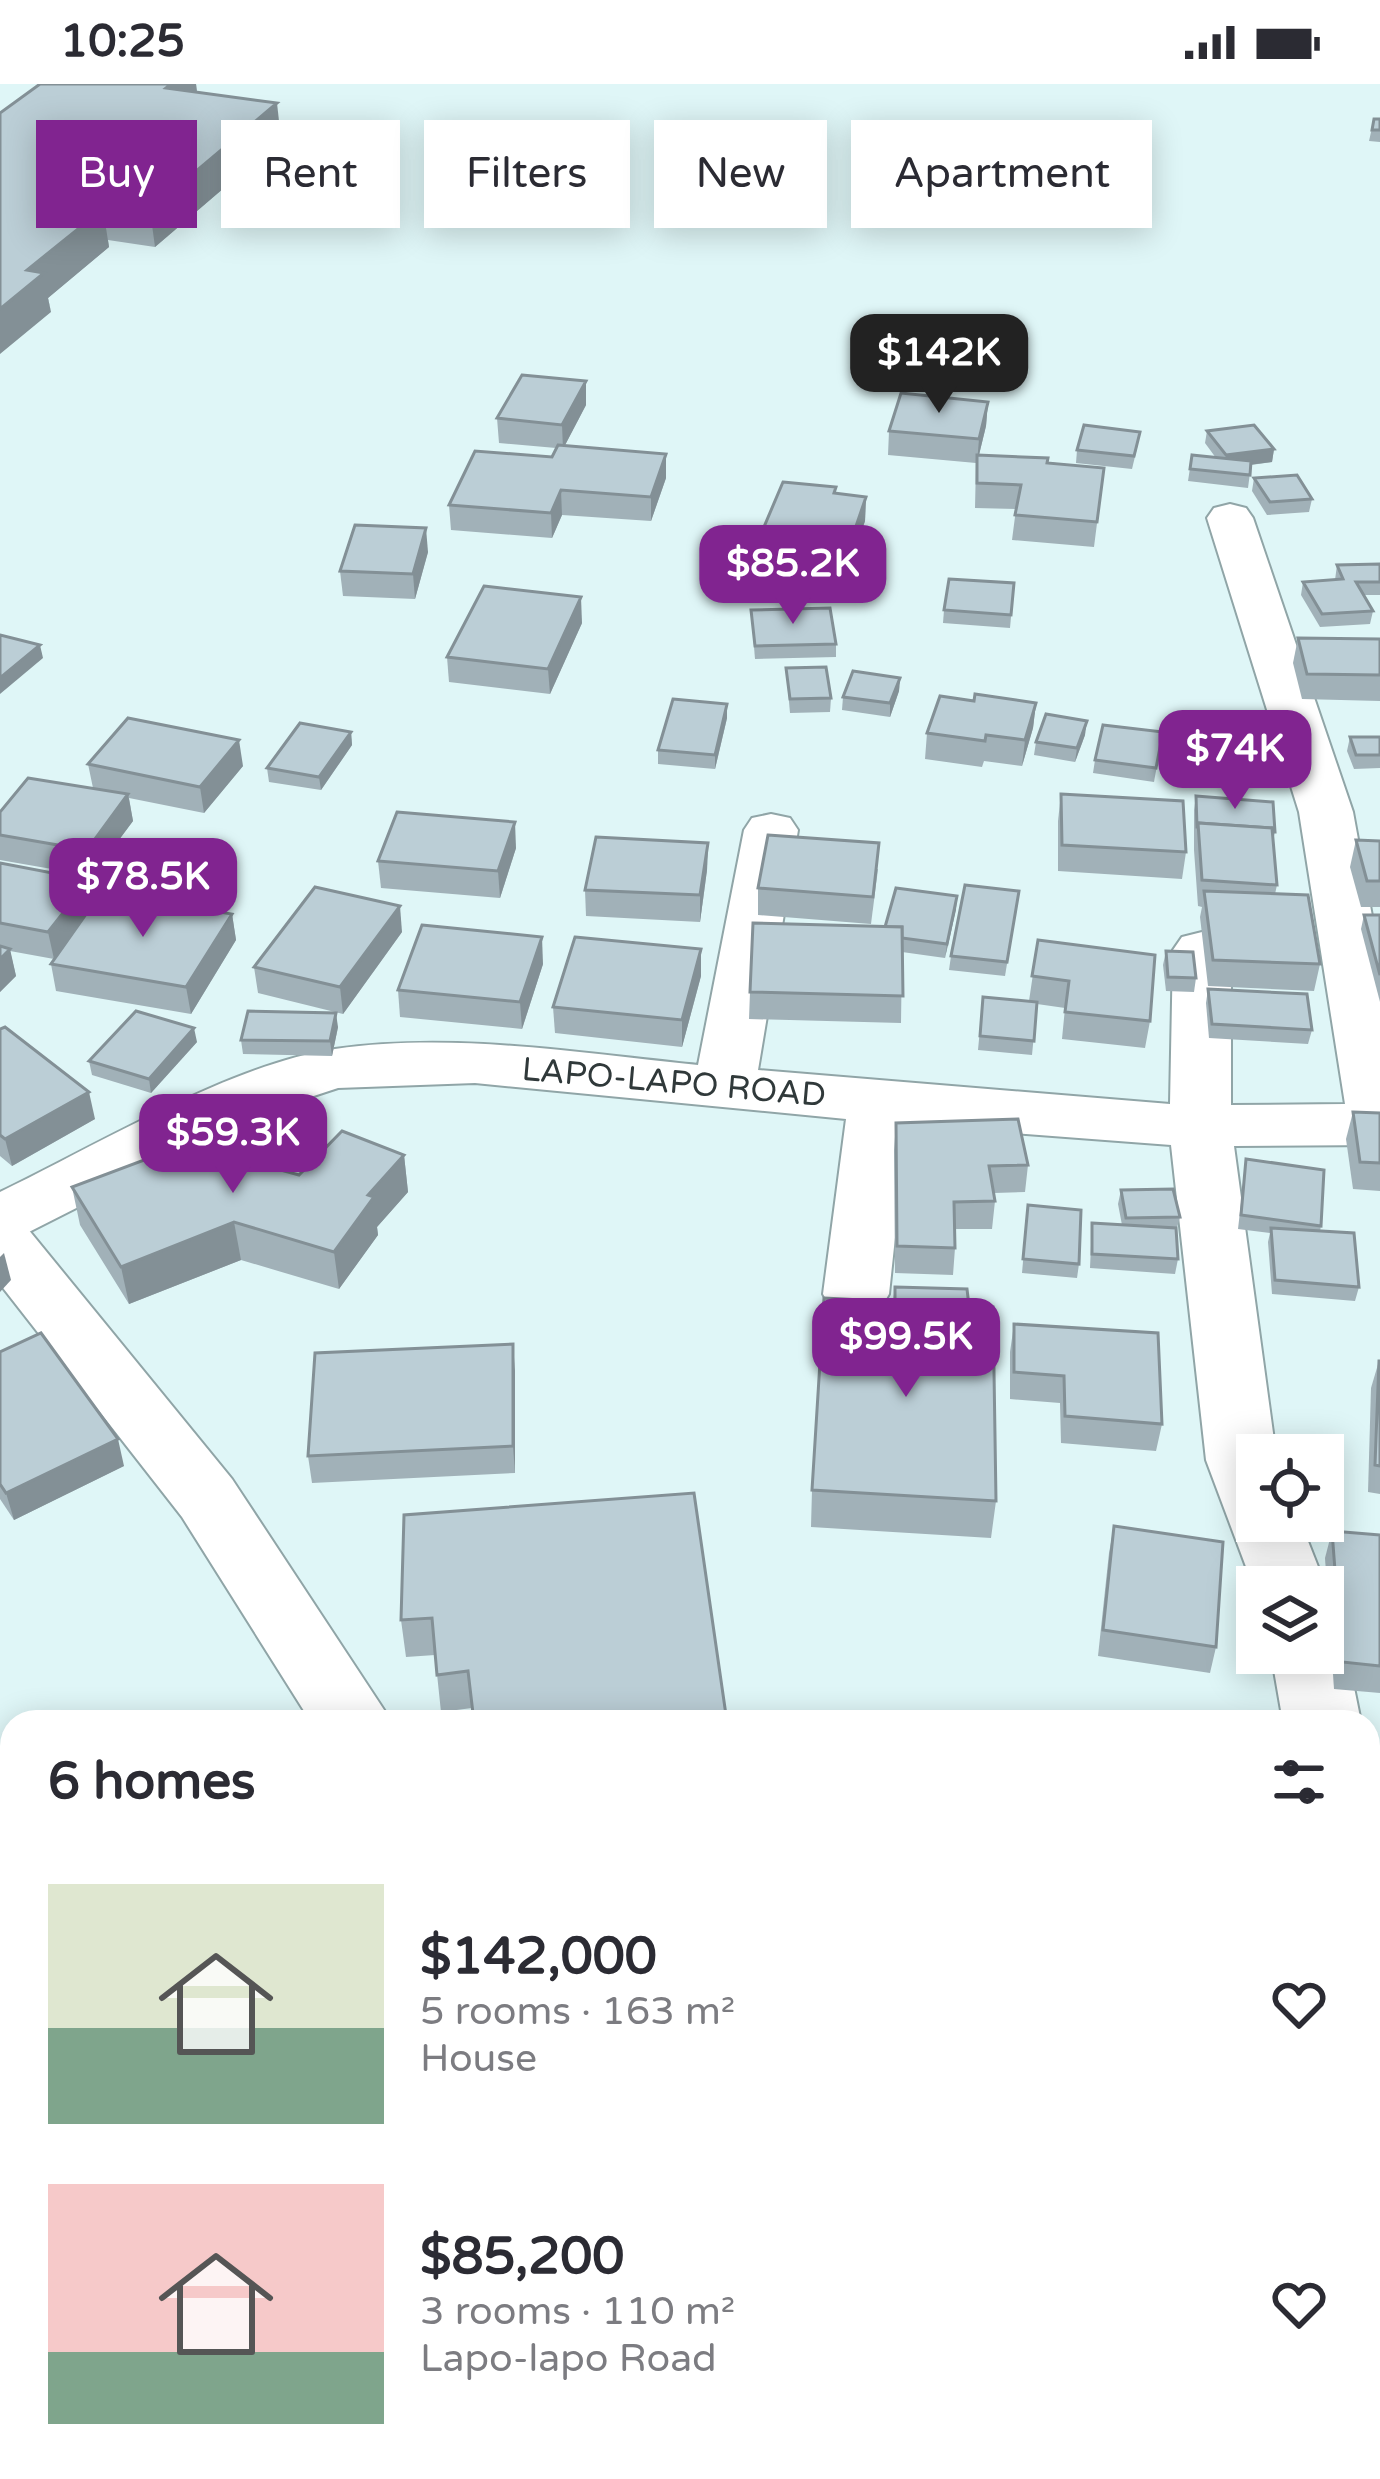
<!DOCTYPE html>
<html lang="en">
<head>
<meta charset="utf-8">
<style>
  body { margin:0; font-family:"Varela Round",sans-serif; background:#f7f7f7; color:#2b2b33; height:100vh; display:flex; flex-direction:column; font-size:45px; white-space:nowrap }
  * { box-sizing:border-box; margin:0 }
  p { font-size:39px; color:#7c7c81 }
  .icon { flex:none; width:66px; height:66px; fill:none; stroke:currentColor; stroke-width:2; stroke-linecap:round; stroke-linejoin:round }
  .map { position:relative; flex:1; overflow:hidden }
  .panel { position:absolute; left:0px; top:1626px; width:1380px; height:771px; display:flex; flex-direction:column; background:#fff; border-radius:36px 36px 0 0; box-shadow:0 6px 30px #0003 }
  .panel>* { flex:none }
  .banner { position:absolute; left:36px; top:36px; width:1308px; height:108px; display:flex; gap:24px }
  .controls { position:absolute; left:1236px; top:1350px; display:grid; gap:24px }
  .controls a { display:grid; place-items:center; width:108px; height:108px; border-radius:0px; background:#fff; box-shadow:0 6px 30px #0003; font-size:60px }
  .price { position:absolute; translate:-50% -102px; padding:0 27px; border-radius:24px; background:#812490; color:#fff; font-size:39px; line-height:78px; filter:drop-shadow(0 3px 6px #0008) }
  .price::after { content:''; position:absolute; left:50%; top:72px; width:36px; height:27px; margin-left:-18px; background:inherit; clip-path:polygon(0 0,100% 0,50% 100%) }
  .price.on { background:#222; color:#fff }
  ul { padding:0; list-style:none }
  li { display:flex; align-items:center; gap:36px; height:300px; padding:0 48px }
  li span { display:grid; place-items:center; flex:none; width:336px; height:240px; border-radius:0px; color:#555 }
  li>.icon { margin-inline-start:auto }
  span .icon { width:144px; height:144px; fill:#fffc; stroke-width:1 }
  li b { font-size:51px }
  h2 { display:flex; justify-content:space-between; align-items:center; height:144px; padding:0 48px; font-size:51px }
  .tag { padding:0 42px; border-radius:0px; background:#fff; box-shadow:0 6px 30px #0003; font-size:42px; line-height:108px }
  .tag.on { background:#812490; color:#fff }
  .status { display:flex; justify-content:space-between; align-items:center; height:84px; padding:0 60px; background:#fff; direction:ltr }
  .status svg { height:33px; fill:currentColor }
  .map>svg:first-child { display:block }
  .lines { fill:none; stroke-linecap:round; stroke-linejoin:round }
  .minor-casing { stroke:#90a5a7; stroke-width:4 }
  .major-casing { stroke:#90a5a7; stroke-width:4 }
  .minor { fill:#fff; fill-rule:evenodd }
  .major { fill:#fff; fill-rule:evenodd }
  .wall { fill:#a1b1b8 }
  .shaded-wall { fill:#839096 }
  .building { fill:#bbced6; stroke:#839096; stroke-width:3 }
  .labels { text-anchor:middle; stroke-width:12; stroke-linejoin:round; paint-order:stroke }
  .street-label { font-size:33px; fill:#30393a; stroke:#fff }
</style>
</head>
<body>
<div class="status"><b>10:25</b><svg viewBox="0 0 49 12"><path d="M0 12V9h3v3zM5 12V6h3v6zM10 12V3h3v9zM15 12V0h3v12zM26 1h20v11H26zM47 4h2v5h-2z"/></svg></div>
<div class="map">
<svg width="1380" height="2395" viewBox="0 0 1380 2395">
  <rect width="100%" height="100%" fill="#dff6f7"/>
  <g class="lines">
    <defs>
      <g id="minor">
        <path d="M1230 420 1246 424 1253 434 1353 728 1380 876V1061L1234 1062 1276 1371H1257V1437H1300L1326 1503 1323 1509V1503H1257V1512L1206 1376 1171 1061 907 1041 889 1210 879 1227 856 1234 833 1227 823 1210 846 1035 475 999 338 1004 268 1027 23 1151 0 1157V1108C96 1062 231 980 335 965 454 948 579 969 698 981L744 746 752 734 771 730 790 734 798 746 758 986 1170 1020 1173 866 1182 853 1202 848 1222 853 1231 866V1021L1345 1020 1299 728 1207 434 1214 424Z"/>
        <polygon points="1323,1543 1336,1547 1347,1569 1361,1638 1283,1638 1271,1569 1323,1569"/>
      </g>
      <g id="major">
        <polygon points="0,1132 23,1139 232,1395 392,1638 311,1638 182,1433 0,1200"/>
        <polygon points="720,2385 817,2385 821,2395 724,2395"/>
      </g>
    </defs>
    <use href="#minor" class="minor-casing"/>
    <use href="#major" class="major-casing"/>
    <use href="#minor" class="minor"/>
    <use href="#major" class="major"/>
  </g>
  <g class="wall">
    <polygon points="196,0 197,8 281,55 155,163 108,156 109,163 48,214 51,228 0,29"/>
    <polygon points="1374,35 1380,35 1380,58 1369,57"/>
    <polygon points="988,318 986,342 979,371 1104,384 1094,463 1012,456 1016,425 975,424 976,379 888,371 889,347"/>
    <polygon points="586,321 565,361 666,394 651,437 562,431 552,454 451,446 449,421 552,373 556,364 499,359 497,334"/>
    <polygon points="1207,347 1274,365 1272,378 1251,381 1248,404 1188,397 1192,371 1216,374 1205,359"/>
    <polygon points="1138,360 1132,385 1076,379 1077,366"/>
    <polygon points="1254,394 1312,415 1309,428 1267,431 1252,407"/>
    <polygon points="836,409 866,413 865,437 851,476 819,472 815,482 761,475 761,450"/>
    <polygon points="428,468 415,515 343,512 340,487"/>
    <polygon points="1380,480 1380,511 1364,511 1373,527 1370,540 1320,543 1301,511 1303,498 1335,496 1337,481"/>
    <polygon points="1014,499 1010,544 943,539 944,526"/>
    <polygon points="751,526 836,560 836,573 755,575"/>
    <polygon points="582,539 550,610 449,598 447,573"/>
    <polygon points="1298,554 1380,555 1380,617 1302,615 1293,579"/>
    <polygon points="786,584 831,614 830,628 790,629"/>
    <polygon points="900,594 899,607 890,633 842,626 843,613"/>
    <polygon points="974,617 1036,619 1033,644 1022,682 984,677 982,683 925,675 927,649"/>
    <polygon points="727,620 727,634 715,685 658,680 658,666"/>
    <polygon points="351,648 352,661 321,706 269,698 267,684"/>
    <polygon points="1163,648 1154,698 1093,689 1095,676"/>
    <polygon points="1085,651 1075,678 1034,671 1036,658"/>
    <polygon points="1350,653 1380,653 1380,684 1354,685 1347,667"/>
    <polygon points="88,680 243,682 204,729 129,714 133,737 92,792 0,776 0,728 93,704"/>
    <polygon points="1061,710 1186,768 1182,795 1058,787 1058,737"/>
    <polygon points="1196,712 1275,748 1273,756 1277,801 1275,810 1320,880 1314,907 1208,902 1200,833 1202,823 1198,822 1194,766 1194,726"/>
    <polygon points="1356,756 1380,757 1380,823 1361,823 1350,783"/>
    <polygon points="708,759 707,786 700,838 586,832 585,806"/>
    <polygon points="516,764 500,814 381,804 378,777"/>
    <polygon points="0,779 89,796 94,819 232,830 236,856 191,930 56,907 51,880 54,875 10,867 16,892 0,908"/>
    <polygon points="878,785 871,840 758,831 758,804"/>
    <polygon points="1019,807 1005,892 949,886 951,872"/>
    <polygon points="957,812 945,874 902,868 901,939 749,935 750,908 885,843"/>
    <polygon points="1364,831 1380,831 1380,918 1361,845"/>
    <polygon points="402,848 343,930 258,909 254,883"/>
    <polygon points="1038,856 1150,937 1145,964 1062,955 1065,924 1037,920 1032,971 978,966 983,913 1029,917"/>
    <polygon points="1166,867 1196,894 1194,908 1166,907 1163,881"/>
    <polygon points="543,880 522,945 400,933 398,906"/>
    <polygon points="701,892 682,963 555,949 553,923"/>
    <polygon points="1208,905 1312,946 1308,960 1209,954 1206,919"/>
    <polygon points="338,943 332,972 243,970 241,956"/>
    <polygon points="0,945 95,1035 12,1082 0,1072"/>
    <polygon points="197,958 151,1009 92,991 89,977"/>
    <polygon points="1353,1028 1380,1029 1380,1107 1353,1105 1346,1055"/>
    <polygon points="896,1039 1028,1081 1025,1108 994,1109 995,1117 992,1145 955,1145 955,1164 953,1191 895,1189 894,1066"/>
    <polygon points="404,1071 408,1108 377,1143 378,1151 339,1205 241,1176 129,1220 80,1141 72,1103 237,1080 299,1091"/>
    <polygon points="1246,1075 1321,1142 1320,1147 1359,1203 1355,1217 1272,1210 1268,1158 1270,1149 1238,1145"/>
    <polygon points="1121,1106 1180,1133 1176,1147 1178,1175 1175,1190 1090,1184 1092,1139 1122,1141 1118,1120"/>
    <polygon points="1028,1121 1079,1180 1077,1194 1022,1189"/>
    <polygon points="895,1203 996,1417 991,1454 811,1443 812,1406 893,1218"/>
    <polygon points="1014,1240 1162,1340 1156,1367 1061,1359 1060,1319 1010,1315 1010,1268"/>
    <polygon points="513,1260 515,1389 312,1399 308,1372"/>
    <polygon points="0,1268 124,1382 14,1436 0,1415"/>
    <polygon points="1379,1277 1380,1277 1380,1410 1368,1408 1371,1304"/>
    <polygon points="694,1409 472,1624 441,1628 435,1571 406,1573 401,1536"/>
    <polygon points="1114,1442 1216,1563 1210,1589 1098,1572 1109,1469"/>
    <polygon points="1332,1447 1380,1451 1380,1609 1334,1605 1325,1474"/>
  </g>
  <g class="shaded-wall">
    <polygon points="171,0 196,0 198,18 166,4"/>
    <polygon points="277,19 281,55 155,163 150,126"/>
    <polygon points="81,115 85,140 103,125 109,163 48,214 51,228 0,270 0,225 74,121"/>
    <polygon points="586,297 586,321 563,365 562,341"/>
    <polygon points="988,318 986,342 977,379 979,355"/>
    <polygon points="1274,365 1272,378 1224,384 1226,371"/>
    <polygon points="666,370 666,394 651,437 651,413"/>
    <polygon points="561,406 562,431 552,454 551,429"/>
    <polygon points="866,413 865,437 851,476 853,451"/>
    <polygon points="426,444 428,468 415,515 413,490"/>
    <polygon points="820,447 819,472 815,482 816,457"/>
    <polygon points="581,513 582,539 550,610 548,585"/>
    <polygon points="40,561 43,574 0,610 0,594"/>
    <polygon points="900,594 899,607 890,633 890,619"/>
    <polygon points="1036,619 1033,644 1022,682 1025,656"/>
    <polygon points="727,620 727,634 715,685 715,671"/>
    <polygon points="1087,637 1085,651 1075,678 1077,664"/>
    <polygon points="351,648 352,661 321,706 319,693"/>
    <polygon points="239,656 243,682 204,729 200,703"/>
    <polygon points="128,710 133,737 92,792 87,766"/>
    <polygon points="515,738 516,764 500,814 498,787"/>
    <polygon points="708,759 707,786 700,838 700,811"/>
    <polygon points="89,796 94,822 54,875 48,848"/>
    <polygon points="957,812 956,826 945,874 947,860"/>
    <polygon points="400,822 402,848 343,930 340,903"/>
    <polygon points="232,830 236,856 191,930 186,903"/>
    <polygon points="542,853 543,880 522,945 520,918"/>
    <polygon points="10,865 16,892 0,908 0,875"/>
    <polygon points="701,865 701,892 682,963 682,936"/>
    <polygon points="336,929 338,943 332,972 330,957"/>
    <polygon points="194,944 197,958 151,1009 149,995"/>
    <polygon points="89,1008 95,1035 12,1082 5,1055"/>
    <polygon points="404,1071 408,1108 377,1143 378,1151 339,1205 334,1168 368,1111"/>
    <polygon points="234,1138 241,1176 129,1220 121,1183"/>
    <polygon points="4,1169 11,1196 0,1208 0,1173"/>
    <polygon points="513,1260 515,1287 515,1389 513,1362"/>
    <polygon points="118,1355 124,1382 14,1436 6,1409"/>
  </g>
  <g class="building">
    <polygon points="40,0 171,0 166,4 277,19 150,126 81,115 74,121 103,125 27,186 44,189 0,225 0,29"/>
    <polygon points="1374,35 1380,35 1380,46 1372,46"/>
    <polygon points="522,291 586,297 562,341 497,334"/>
    <polygon points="901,309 988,318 979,355 889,347"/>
    <polygon points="1084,341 1140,348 1134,372 1077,366"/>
    <polygon points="1254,341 1274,365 1226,371 1207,347"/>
    <polygon points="558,361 666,370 651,413 561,406 551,429 449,421 475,367 552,373"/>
    <polygon points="977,371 1048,374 1047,379 1104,384 1097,438 1015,431 1021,401 977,399"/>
    <polygon points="1192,371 1251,377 1250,391 1190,385"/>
    <polygon points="1297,391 1312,415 1270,418 1254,394"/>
    <polygon points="783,398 836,403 834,409 866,413 853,451 820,447 816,457 761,450"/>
    <polygon points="355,441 426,444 413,490 340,487"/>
    <polygon points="1380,480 1380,498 1356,498 1373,527 1322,530 1303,498 1343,495 1337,481"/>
    <polygon points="949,495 1014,499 1011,531 944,526"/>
    <polygon points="484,502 581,513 548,585 447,573"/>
    <polygon points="830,524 836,560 755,562 751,526"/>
    <polygon points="0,551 40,561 0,594"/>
    <polygon points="1298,554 1380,555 1380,591 1307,590"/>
    <polygon points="826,583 831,614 790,615 786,584"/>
    <polygon points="853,587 900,594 890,619 843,613"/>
    <polygon points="975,610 1036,619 1025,656 986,651 985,657 927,649 940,612 974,617"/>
    <polygon points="673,615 727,620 715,671 658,666"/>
    <polygon points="1046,630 1087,637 1077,664 1036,658"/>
    <polygon points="128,634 239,656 200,703 88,680"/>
    <polygon points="300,639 351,648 319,693 267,684"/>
    <polygon points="1103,641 1163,648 1156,684 1095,676"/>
    <polygon points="1350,653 1380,653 1380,671 1356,671"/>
    <polygon points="28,694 128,710 87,766 0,751 0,728"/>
    <polygon points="1061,710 1183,717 1186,768 1062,761"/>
    <polygon points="1196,712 1273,718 1275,748 1272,748 1272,744 1198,739 1199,743 1197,743"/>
    <polygon points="397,728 515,738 498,787 378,777"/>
    <polygon points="1198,739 1272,744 1277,801 1202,796"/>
    <polygon points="768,751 879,759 873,813 758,804"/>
    <polygon points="596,753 708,759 700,811 585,806"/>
    <polygon points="1356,756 1380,757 1380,797 1367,797"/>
    <polygon points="0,779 89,796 48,848 0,839"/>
    <polygon points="965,801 1019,807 1007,878 951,872"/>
    <polygon points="315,803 400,822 340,903 254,883"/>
    <polygon points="896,804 957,812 947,860 902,854 902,843 885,843"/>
    <polygon points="1204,807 1308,811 1320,880 1213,876"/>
    <polygon points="101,809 232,830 186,903 51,880"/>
    <polygon points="1364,831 1380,831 1380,891"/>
    <polygon points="753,839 902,843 903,912 750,908"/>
    <polygon points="422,841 542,853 520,918 398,906"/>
    <polygon points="575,853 701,865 682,936 553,923"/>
    <polygon points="1038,856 1155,871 1150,937 1065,928 1069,897 1032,892"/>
    <polygon points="0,862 10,865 0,875"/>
    <polygon points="1166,867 1193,868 1196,894 1168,893"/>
    <polygon points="1208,905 1307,910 1312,946 1212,940"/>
    <polygon points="983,913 1037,918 1034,957 980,952"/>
    <polygon points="136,927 194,944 149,995 89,977"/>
    <polygon points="248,927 336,929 330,957 241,956"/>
    <polygon points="5,943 89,1008 5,1055 0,1051 0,945"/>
    <polygon points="1353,1028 1380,1029 1380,1079 1360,1078"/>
    <polygon points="1018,1035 1028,1081 989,1082 995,1117 954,1118 955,1164 897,1162 896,1039"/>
    <polygon points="342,1047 404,1071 368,1111 374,1113 334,1168 234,1138 121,1183 72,1103 216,1049 237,1080 241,1075 299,1091"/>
    <polygon points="1246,1075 1324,1086 1321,1142 1241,1131"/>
    <polygon points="1173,1105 1180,1133 1126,1134 1121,1106"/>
    <polygon points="1028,1121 1081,1126 1079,1180 1023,1175"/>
    <polygon points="1092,1139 1176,1144 1178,1175 1092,1170"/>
    <polygon points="1271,1144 1354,1149 1359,1203 1275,1196"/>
    <polygon points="895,1203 967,1205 969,1222 895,1218"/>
    <polygon points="824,1214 993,1223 996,1417 812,1406"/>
    <polygon points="1014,1240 1158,1249 1162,1340 1065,1332 1064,1292 1014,1288"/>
    <polygon points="41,1249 118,1355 6,1409 0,1400 0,1268"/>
    <polygon points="513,1260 513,1362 308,1372 315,1269"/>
    <polygon points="1379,1277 1380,1277 1380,1382 1375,1381"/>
    <polygon points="694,1409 727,1638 474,1638 468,1587 437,1591 432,1534 401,1536 404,1431"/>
    <polygon points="1114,1442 1223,1458 1216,1563 1103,1546"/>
    <polygon points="1332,1447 1380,1451 1380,1582 1342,1578"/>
  </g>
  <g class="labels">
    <g class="street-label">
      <text transform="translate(674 997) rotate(5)" y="12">LAPO-LAPO ROAD</text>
    </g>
  </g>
</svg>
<div class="controls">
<a><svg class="icon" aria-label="locate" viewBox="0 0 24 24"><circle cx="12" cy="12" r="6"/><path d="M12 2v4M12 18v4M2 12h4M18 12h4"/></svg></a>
<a><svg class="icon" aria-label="layers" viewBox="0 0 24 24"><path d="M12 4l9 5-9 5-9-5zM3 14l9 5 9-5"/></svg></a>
</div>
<b class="price on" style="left:939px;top:332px">$142K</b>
<b class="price" style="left:793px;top:543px">$85.2K</b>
<b class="price" style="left:1235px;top:728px">$74K</b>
<b class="price" style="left:143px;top:856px">$78.5K</b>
<b class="price" style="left:233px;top:1112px">$59.3K</b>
<b class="price" style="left:906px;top:1316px">$99.5K</b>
<div class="banner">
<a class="tag on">Buy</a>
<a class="tag">Rent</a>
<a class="tag">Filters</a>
<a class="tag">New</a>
<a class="tag">Apartment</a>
</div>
<section class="panel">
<h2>6 homes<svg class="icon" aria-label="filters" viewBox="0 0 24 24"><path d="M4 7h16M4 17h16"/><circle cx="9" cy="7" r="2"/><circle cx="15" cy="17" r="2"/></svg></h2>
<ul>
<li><span style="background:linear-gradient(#dfe7d0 60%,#7fa58c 0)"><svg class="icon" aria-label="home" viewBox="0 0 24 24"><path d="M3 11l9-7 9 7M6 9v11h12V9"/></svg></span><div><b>$142,000</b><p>5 rooms · 163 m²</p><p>House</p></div><svg class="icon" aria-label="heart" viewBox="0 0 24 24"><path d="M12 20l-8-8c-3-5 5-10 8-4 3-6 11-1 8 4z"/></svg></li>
<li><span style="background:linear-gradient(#f6c9c9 70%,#7fa58c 0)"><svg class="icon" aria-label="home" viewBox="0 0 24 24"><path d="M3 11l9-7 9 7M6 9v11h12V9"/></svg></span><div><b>$85,200</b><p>3 rooms · 110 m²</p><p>Lapo-lapo Road</p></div><svg class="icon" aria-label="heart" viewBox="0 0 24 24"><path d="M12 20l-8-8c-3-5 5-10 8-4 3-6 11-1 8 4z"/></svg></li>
</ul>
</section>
</div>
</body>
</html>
